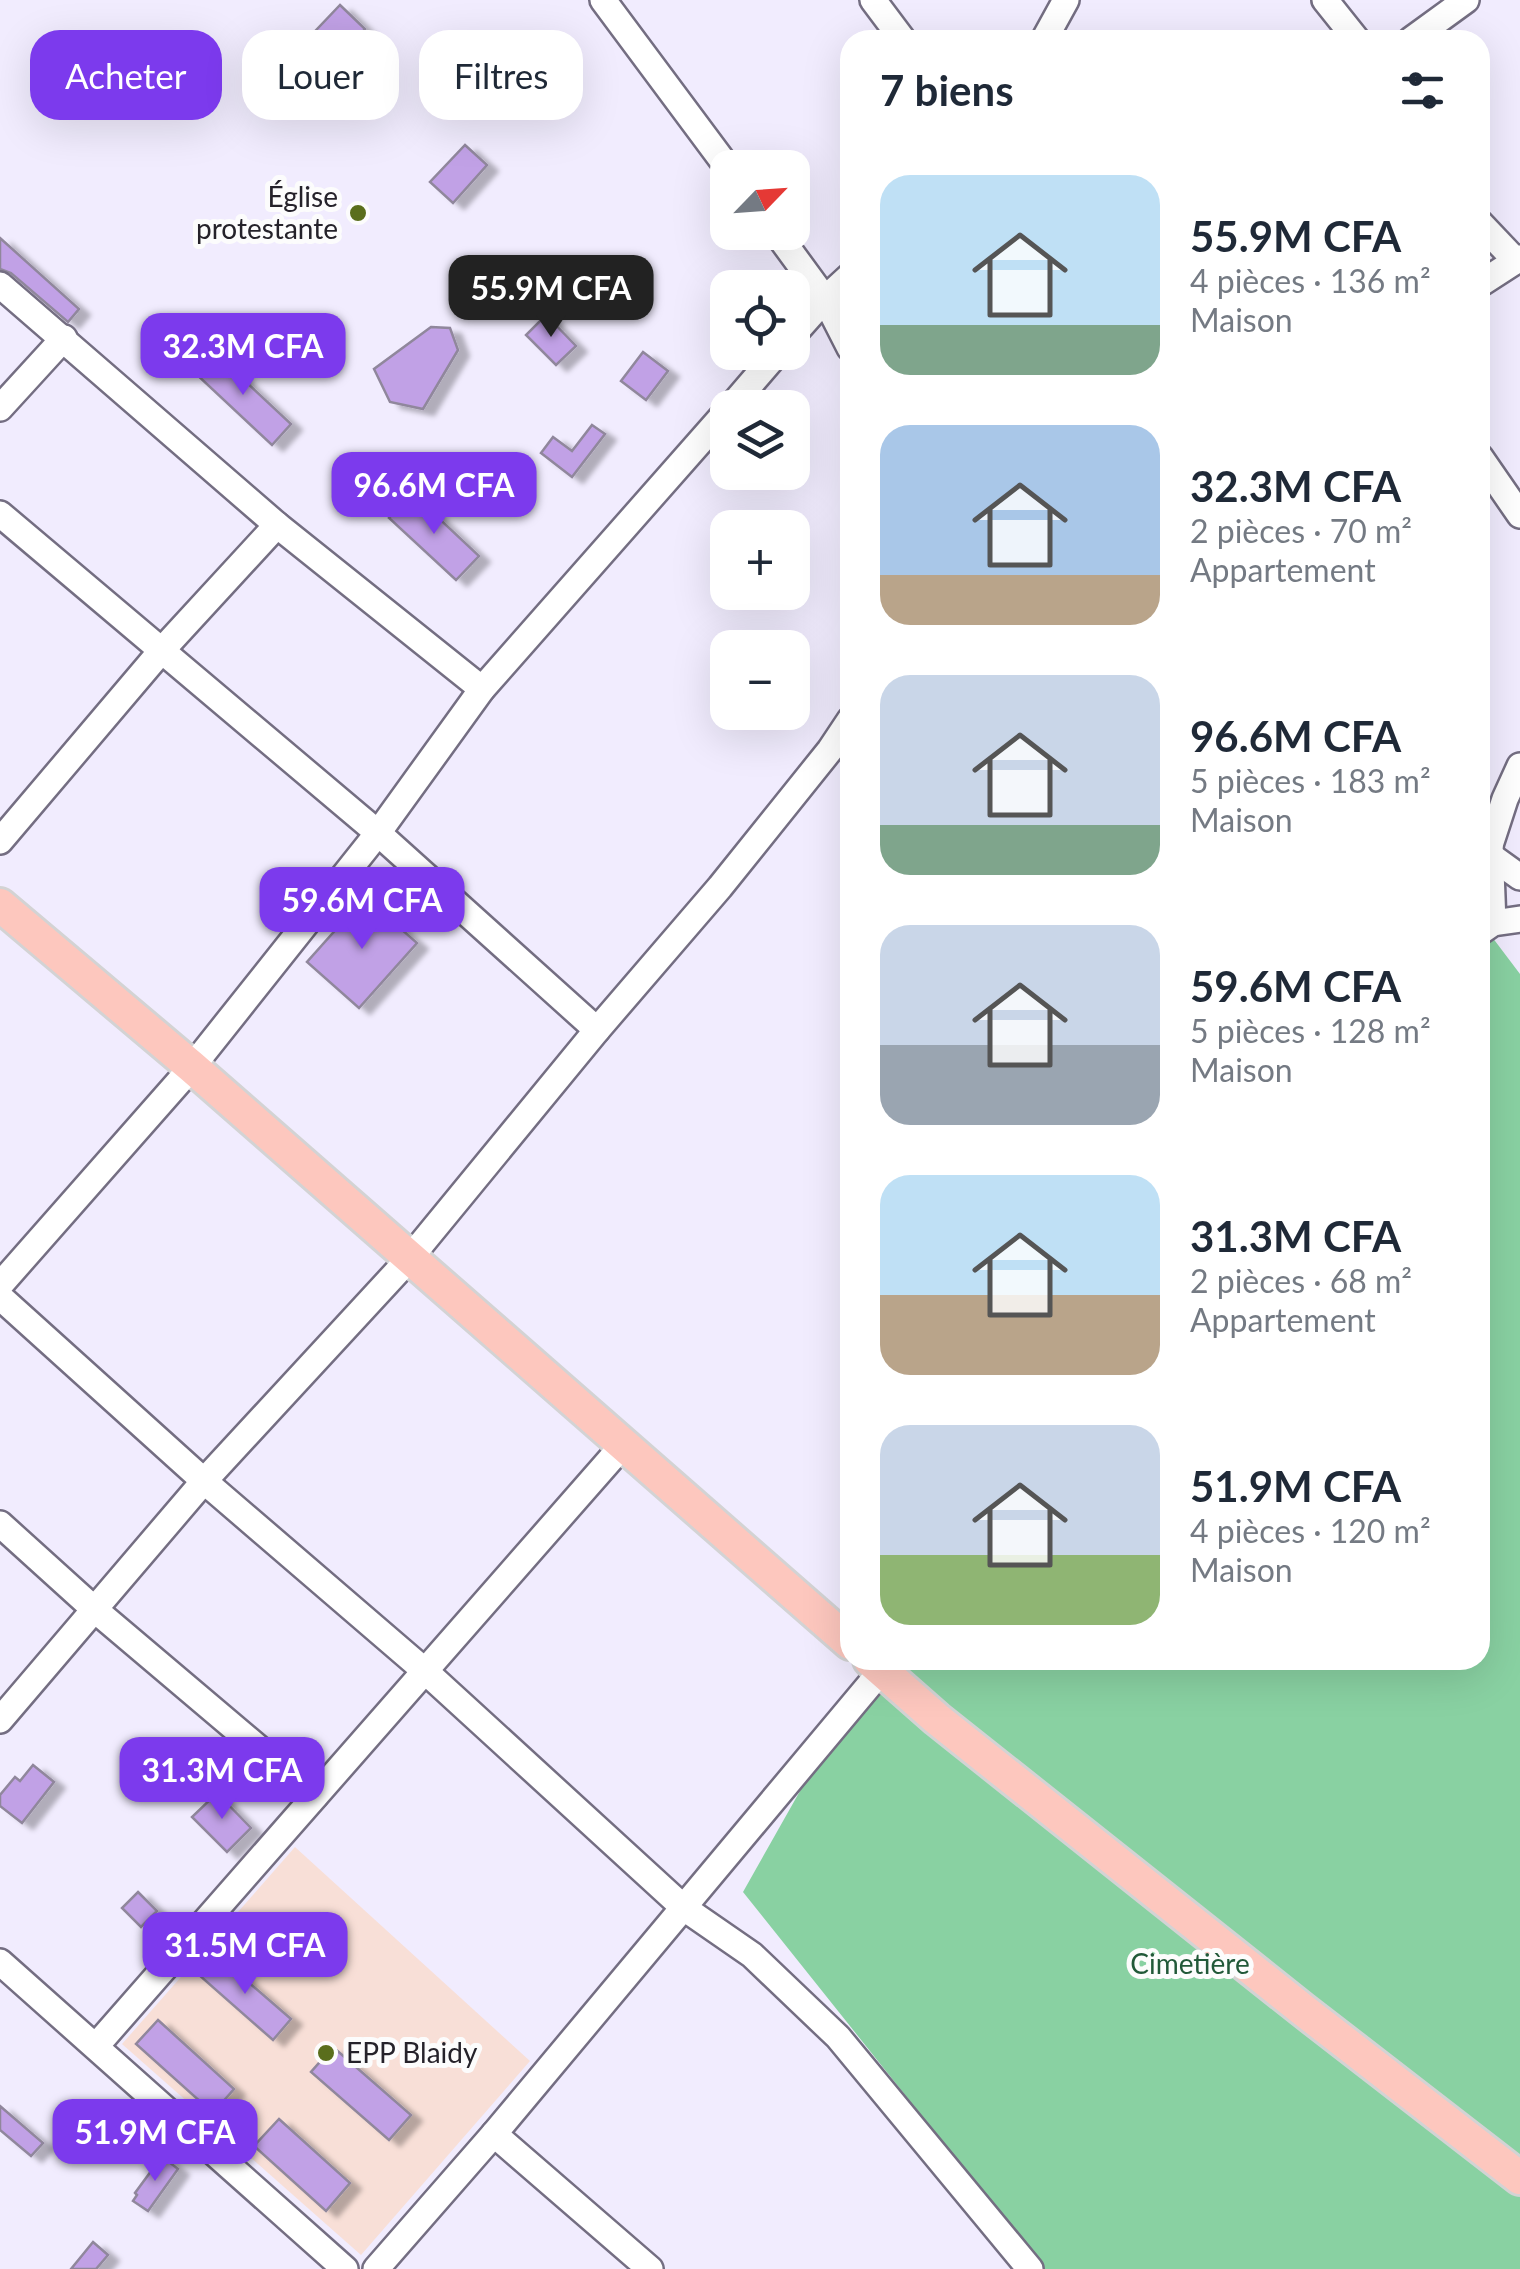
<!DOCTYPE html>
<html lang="fr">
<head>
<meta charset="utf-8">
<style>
  body { margin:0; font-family:Lato,sans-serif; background:#f6f6f7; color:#1f2937; height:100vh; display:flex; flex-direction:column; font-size:38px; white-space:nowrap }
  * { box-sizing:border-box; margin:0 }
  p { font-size:32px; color:#747a83 }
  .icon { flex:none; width:55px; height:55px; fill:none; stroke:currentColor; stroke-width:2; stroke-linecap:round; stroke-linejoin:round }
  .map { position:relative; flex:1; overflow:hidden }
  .panel { position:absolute; left:840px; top:30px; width:650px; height:1640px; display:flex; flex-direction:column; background:#fff; border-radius:30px; box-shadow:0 10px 40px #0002 }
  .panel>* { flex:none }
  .top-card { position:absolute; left:30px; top:30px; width:660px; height:90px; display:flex; gap:20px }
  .needle { width:65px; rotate:65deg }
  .buttons { position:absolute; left:710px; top:150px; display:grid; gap:20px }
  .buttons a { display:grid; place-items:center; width:100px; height:100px; border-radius:20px; background:#fff; box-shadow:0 10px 40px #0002; font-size:50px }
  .price { position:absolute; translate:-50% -85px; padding:0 22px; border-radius:20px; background:#7c3aed; color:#fff; font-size:32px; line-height:65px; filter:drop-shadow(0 2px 5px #0008) }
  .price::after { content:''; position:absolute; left:50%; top:60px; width:30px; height:22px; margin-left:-15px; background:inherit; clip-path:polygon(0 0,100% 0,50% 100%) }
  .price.selected { background:#222; color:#fff }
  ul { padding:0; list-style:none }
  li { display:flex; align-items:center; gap:30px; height:250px; padding:0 40px }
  li span { display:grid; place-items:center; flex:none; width:280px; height:200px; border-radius:30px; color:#555 }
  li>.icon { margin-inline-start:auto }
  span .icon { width:120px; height:120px; fill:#fffc; stroke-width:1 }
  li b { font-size:42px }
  h2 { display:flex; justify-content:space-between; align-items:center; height:120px; padding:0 40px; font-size:42px }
  .pill { padding:0 35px; border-radius:30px; background:#fff; box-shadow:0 10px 40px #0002; font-size:35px; line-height:90px }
  .pill.selected { background:#7c3aed; color:#fff }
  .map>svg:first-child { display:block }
  .education { fill:#f8dfd7 }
  .green { fill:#89d1a2 }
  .building { fill:#c1a1e6; stroke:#90879c; stroke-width:2.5; filter:url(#shadow) }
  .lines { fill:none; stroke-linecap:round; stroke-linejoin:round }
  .minor-casing { stroke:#746e82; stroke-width:30 }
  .major-casing { stroke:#d3d3d4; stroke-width:38 }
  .minor { stroke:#fff; stroke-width:25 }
  .major { stroke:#fdc7be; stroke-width:32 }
  .poi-dot { fill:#5a6e1c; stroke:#fcfcfc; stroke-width:4 }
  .labels { text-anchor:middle; stroke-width:10; stroke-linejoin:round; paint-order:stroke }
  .poi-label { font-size:28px; fill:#25222a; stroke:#fcfcfc; text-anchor:end }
  .park-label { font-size:28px; fill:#225939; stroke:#fcfcfc }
</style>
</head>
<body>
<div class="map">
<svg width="1520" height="2269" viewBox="0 0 1520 2269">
  <defs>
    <filter id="shadow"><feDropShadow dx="11" dy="6" stdDeviation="2.5" flood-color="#0004"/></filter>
  </defs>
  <rect width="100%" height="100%" fill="#f1ecfe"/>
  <polygon class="education" points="295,1847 530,2061 361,2255 122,2044"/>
  <polygon class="green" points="1486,929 1520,974 1520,2269 1044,2269 743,1892 874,1660 1480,1660 1480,933"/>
  <g class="building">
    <polygon points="340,5 365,29 324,72 327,74 300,105 263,73 290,42 298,49"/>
    <polygon points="465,145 487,165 453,203 430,182"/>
    <polygon points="0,238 79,309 68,322 11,273 0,269"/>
    <polygon points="546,315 576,346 556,365 526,335"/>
    <polygon points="431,327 450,328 458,350 423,409 390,402 374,369"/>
    <polygon points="214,352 291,424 272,445 195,373"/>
    <polygon points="643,352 668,371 646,400 621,381"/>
    <polygon points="592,425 605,434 572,477 541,453 553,437 572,451"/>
    <polygon points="412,493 479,556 456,580 389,518"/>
    <polygon points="365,897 417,943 359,1008 307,962"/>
    <polygon points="33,1765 54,1782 22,1823 0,1806 0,1795 15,1777 20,1781"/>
    <polygon points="217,1793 251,1828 227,1852 192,1817"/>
    <polygon points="138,1892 157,1911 141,1927 122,1908"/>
    <polygon points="217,1955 291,2019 273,2040 199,1975"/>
    <polygon points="158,2020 234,2089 213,2113 136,2044"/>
    <polygon points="333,2047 411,2115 389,2140 311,2072"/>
    <polygon points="0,2106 43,2143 31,2156 0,2130"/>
    <polygon points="279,2119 350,2183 326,2211 254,2146"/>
    <polygon points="164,2158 178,2169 148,2211 133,2201 137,2195 135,2193 160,2159 162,2161"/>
    <polygon points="93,2242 108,2255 96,2269 71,2269"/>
  </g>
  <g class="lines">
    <defs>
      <g id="minor">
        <polyline points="603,0 728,168"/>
        <polyline points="873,0 903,40"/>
        <polyline points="1325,0 1357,40"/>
        <polyline points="1044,40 1066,0"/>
        <polyline points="1411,40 1466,0"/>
        <polyline points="1480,223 1516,261"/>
        <polyline points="776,232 825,299 850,348"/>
        <polyline points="1480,284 1520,258"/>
        <polyline points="0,285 277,525 482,689"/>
        <polyline points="792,336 825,299 850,276"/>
        <polyline points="0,408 64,338"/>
        <polyline points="730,408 778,352"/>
        <polyline points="1480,457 1520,515"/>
        <polyline points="0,514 378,833 597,1030"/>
        <polyline points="1480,832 1490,845 1493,923"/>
        <polyline points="0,841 162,650 277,525"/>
        <polyline points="1490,845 1505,799 1520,766"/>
        <polyline points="1492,857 1520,877"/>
        <polyline points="1480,932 1493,923 1520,919"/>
        <polyline points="0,1285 192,1067 378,833 482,689 728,410"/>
        <polyline points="0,1297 204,1481 425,1671 684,1908 752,1955 838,2037 1030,2269"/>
        <polyline points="0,1524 94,1609 315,1796"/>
        <polyline points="0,1720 204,1481 409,1259 597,1030 720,887 830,750 850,720"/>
        <polyline points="0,1962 345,2269"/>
        <polyline points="96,2046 624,1444"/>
        <polyline points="494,2134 650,2269"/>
        <polyline points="376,2269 494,2134 882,1670"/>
      </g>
      <g id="major">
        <polyline points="0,905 192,1067 850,1643"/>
        <polyline points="870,1660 937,1719 1303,2010 1520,2178"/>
      </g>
    </defs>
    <use href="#minor" class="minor-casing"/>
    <use href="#major" class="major-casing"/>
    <use href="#minor" class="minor"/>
    <use href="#major" class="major"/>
  </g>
  <g class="poi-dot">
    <circle cx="358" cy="213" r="10"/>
    <circle cx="326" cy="2053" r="10"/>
  </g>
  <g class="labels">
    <g class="poi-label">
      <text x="338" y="207">Église<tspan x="338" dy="32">protestante</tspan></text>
      <text x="346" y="2063" text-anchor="start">EPP Blaidy</text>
    </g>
    <g class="park-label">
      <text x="1190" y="1974">Cimetière</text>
    </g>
  </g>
</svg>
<div class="buttons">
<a><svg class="needle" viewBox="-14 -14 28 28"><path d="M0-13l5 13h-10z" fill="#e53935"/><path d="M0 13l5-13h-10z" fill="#747a83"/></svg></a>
<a><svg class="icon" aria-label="locate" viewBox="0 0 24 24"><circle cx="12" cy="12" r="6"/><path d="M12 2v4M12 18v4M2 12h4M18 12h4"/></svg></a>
<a><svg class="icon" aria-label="layers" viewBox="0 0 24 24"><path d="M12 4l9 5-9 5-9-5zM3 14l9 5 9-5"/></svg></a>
<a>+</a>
<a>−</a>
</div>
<b class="price selected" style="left:551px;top:340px">55.9M CFA</b>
<b class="price" style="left:243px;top:398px">32.3M CFA</b>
<b class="price" style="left:434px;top:537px">96.6M CFA</b>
<b class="price" style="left:362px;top:952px">59.6M CFA</b>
<b class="price" style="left:222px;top:1822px">31.3M CFA</b>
<b class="price" style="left:245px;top:1997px">31.5M CFA</b>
<b class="price" style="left:155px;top:2184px">51.9M CFA</b>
<div class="top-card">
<a class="pill selected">Acheter</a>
<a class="pill">Louer</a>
<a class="pill">Filtres</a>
</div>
<section class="panel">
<h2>7 biens<svg class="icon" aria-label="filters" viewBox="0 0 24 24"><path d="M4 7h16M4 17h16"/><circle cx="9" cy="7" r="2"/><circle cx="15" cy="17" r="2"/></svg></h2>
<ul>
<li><span style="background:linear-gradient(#bfe0f5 75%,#7fa58c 0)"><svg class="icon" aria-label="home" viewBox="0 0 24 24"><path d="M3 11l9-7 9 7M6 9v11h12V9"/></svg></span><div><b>55.9M CFA</b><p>4 pièces · 136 m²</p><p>Maison</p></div></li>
<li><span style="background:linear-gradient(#a9c7e8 75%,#b9a48a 0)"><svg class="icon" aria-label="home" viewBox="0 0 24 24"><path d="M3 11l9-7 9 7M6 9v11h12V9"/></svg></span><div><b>32.3M CFA</b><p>2 pièces · 70 m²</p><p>Appartement</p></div></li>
<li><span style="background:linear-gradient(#c9d6e8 75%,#7fa58c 0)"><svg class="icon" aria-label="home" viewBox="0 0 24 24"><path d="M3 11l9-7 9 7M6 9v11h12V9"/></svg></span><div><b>96.6M CFA</b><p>5 pièces · 183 m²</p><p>Maison</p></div></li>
<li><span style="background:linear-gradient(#c9d6e8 60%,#9aa5b1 0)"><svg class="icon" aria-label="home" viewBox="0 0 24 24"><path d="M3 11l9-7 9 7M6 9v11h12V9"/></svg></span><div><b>59.6M CFA</b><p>5 pièces · 128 m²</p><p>Maison</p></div></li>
<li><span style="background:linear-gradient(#bfe0f5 60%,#b9a48a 0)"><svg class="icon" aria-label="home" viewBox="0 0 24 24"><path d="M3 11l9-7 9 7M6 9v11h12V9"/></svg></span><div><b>31.3M CFA</b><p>2 pièces · 68 m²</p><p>Appartement</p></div></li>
<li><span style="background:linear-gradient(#c9d6e8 65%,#8fb573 0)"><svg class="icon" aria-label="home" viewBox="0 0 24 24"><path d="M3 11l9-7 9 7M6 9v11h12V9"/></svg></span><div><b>51.9M CFA</b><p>4 pièces · 120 m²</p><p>Maison</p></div></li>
</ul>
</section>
</div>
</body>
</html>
